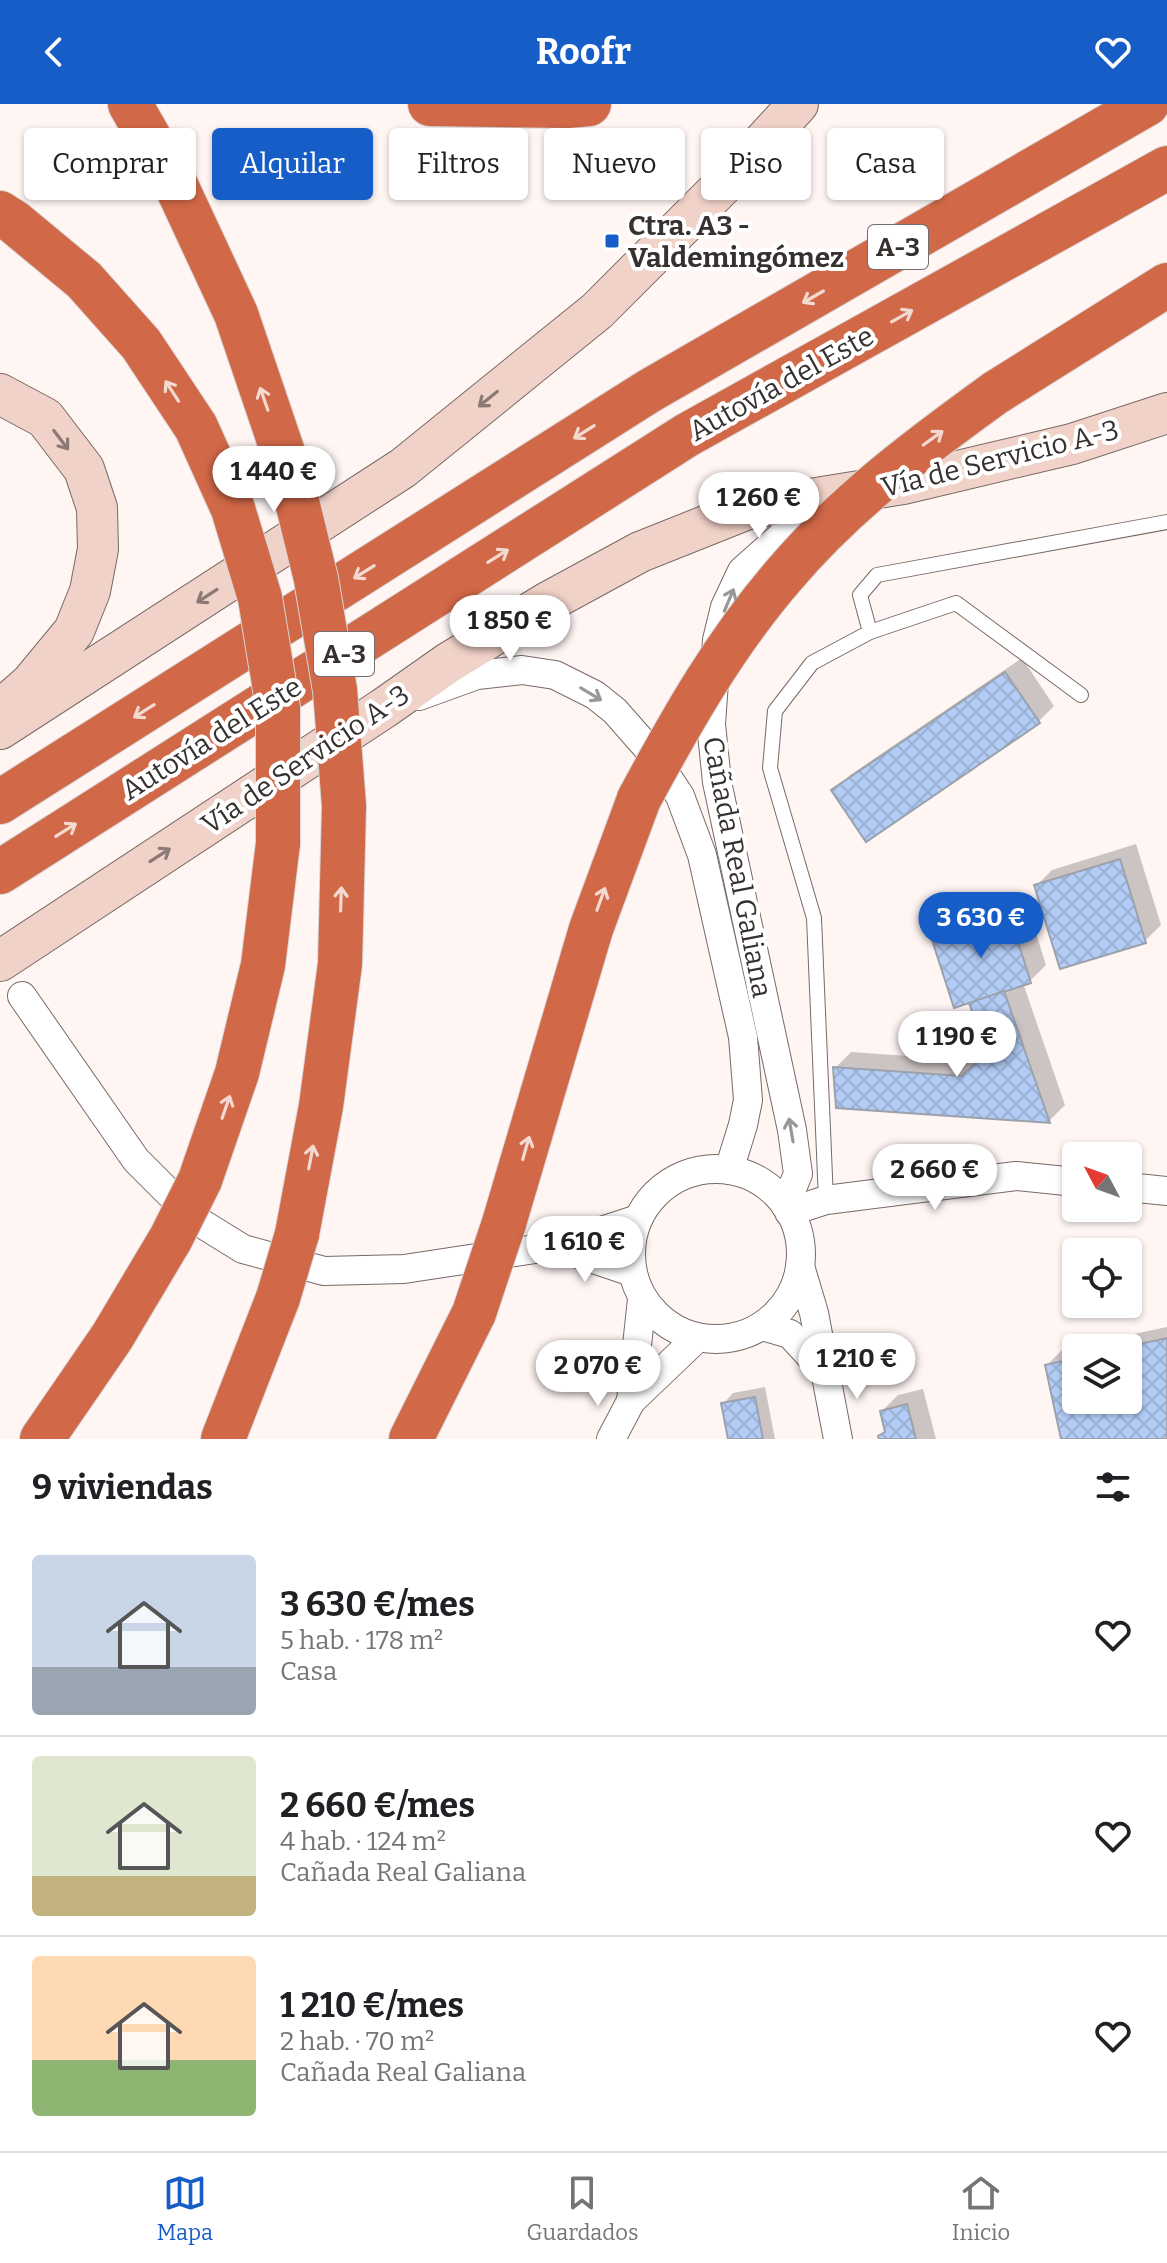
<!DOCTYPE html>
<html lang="es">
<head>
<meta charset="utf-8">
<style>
  body { margin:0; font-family:Bitter,serif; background:#f2f2f2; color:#202124; height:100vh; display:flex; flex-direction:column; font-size:30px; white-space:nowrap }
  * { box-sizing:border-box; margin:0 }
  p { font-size:26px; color:#757577 }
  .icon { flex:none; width:44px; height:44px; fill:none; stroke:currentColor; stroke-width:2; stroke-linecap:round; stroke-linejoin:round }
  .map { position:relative; height:1335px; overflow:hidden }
  .panel { display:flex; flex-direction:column; background:#fff; flex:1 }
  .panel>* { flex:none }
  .top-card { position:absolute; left:24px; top:24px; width:1120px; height:72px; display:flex; gap:16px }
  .needle { width:52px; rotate:311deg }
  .fabs { position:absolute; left:1062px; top:1038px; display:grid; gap:16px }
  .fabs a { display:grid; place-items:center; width:80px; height:80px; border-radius:8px; background:#fff; box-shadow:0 2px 6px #0004; font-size:40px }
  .price { position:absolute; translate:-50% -68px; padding:0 18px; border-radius:28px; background:#fff; color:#222; font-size:26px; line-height:52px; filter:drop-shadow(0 2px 4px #0008) }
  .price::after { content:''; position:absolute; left:50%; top:48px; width:24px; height:18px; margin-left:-12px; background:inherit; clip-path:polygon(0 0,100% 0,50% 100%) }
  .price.on { background:#165dc8; color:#fff }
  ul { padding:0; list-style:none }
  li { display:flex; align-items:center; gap:24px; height:200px; padding:0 32px }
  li+li { border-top:2px solid #e0e0e0 }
  li span { display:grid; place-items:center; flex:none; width:224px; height:160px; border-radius:8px; color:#555 }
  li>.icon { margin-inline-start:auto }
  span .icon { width:96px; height:96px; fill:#fffc; stroke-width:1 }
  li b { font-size:34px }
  h2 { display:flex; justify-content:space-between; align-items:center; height:96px; padding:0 32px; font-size:34px }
  .tag { padding:0 28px; border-radius:8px; background:#fff; box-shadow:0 2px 6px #0004; font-size:28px; line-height:72px }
  .tag.on { background:#165dc8; color:#fff }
  header { display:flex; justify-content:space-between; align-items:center; height:104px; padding:0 32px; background:#165dc8; color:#fff; font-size:36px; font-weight:700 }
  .tabs { display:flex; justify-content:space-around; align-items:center; height:112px; border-top:2px solid #e0e0e0; background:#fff; font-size:22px; color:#757577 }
  .tabs a { display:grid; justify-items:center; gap:4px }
  .tabs .on { color:#165dc8 }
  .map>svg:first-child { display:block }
  .shadow { fill:#0003; fill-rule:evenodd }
  .building { fill:url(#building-cross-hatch); stroke:#9ca2ac; stroke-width:2 }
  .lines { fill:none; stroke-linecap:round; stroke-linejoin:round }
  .service-casing { stroke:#776a67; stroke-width:16 }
  .minor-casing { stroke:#776a67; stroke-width:30 }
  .secondary-casing { stroke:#776a67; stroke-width:42 }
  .motorway-casing { stroke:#d7d6d5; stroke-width:46 }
  .service { stroke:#fff; stroke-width:14 }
  .minor { stroke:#fff; stroke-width:28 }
  .secondary { stroke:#f1d2c8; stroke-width:40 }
  .motorway { stroke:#d16848; stroke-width:44 }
  .motorway-bridge-casing { stroke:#d7d6d5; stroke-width:46; stroke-linecap:butt }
  .motorway-bridge { stroke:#d16848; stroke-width:44 }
  .oneway { stroke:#f4d9d1 }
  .oneway2 { stroke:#8a7974 }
  .oneway3 { stroke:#9a9897 }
  .poi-dot { fill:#165dc8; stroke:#fff; stroke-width:3 }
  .labels { text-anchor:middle; stroke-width:8; stroke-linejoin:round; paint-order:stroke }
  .shield { fill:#fff; stroke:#726e6d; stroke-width:2 }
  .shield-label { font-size:26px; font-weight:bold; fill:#36302f }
  .poi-label { font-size:28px; font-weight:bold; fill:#36302f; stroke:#fff; text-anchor:start }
  .street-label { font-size:28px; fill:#36302f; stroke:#fff }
</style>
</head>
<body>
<header><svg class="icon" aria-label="back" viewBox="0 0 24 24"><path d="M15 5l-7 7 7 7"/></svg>Roofr<svg class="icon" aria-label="heart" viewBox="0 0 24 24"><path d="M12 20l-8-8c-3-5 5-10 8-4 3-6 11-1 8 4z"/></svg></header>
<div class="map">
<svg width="1167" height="1335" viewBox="0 0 1167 1335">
  <defs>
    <pattern id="building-cross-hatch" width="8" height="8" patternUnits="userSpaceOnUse" patternTransform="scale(2)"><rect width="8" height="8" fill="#b2ccf6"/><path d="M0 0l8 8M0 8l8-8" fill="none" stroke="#9ab0d3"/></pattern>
  </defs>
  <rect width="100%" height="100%" fill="#fff6f4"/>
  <g class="shadow">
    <polygon points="1022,554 1054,602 1038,618 834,687 850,671"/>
    <polygon points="1136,740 1161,821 1145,837 1036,782 1052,766"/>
    <polygon points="1025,794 1046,861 1030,877 1023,879 1065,1001 1049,1017 835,964 851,948 980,957 989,948 971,896 933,834 950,818"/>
    <path d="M1167 1223V1335H1063L1047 1261 1063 1245ZM1076 1244H1128V1296H1076Z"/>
    <polygon points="765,1283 775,1335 730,1335 723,1300 733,1289"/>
    <polygon points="923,1285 936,1335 881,1335 881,1332 887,1326 882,1307 898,1291"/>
  </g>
  <g class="building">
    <polygon points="1005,568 1040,619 866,738 831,686"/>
    <polygon points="1120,755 1146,839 1060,865 1034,781"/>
    <polygon points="1009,809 1031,879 954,904 931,833"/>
    <polygon points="1004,887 1050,1019 836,1004 833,963 962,972 987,948 969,899"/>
    <polygon points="1167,1234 1167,1335 1061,1335 1045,1261 1076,1254 1076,1296 1128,1296 1128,1244 1121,1244"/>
    <polygon points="755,1293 763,1335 728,1335 721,1299"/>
    <polygon points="907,1300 916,1335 879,1335 878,1332 885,1328 880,1307"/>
  </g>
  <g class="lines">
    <defs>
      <g id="service">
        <polyline points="870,528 860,491 877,471 1167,418"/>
        <polyline points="826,1096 814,814 770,664 775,607 812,559 870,528 956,499 1081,591"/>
      </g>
      <g id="minor">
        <polyline points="419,592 477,571 522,566 555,571 595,591 615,607 651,648 680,692 702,751 743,933 748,996 743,1021 729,1066"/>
        <polyline points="22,892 136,1056 196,1116 243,1145 324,1167 404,1165 555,1142 638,1115"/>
        <circle cx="716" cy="1150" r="85"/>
        <polyline points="1128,1083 1167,1087"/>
        <polyline points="785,1101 798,1070 792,1026 717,678 711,620 717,536 725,503 742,467 794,421 838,404"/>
        <polyline points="789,1108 826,1096 1016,1072 1076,1078"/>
        <polyline points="555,1142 632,1168"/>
        <polyline points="800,1162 814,1209 838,1335"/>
        <polyline points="762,1222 790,1230 825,1268"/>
        <polyline points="631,1297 642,1195"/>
        <polyline points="611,1335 631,1297 697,1234"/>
      </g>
      <g id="secondary">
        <polyline points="0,290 45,314 84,365 97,404 98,445 90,487 74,527 31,579 6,601"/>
        <polyline points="0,625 403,364 597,207 732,72 798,0"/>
        <polyline points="0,857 384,604 448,559 548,498 640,448 748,405 903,380 1072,340 1167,309"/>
      </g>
      <g id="motorway">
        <polyline points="130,0 175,79 236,210 290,369"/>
        <polyline points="430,0 567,2 589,0"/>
        <polyline points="0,109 14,118 84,176 141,240 196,323 233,405"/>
        <polyline points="995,289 1167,181"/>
        <polyline points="0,698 649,287 1147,0"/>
        <polyline points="0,768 687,331 1167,64"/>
        <polyline points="200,1076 237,969 263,861 278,739"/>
        <polyline points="504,1119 591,825 639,695"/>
        <polyline points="297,1130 321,1002 340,860 344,702"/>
        <polyline points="42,1335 112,1233 171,1134"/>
        <polyline points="223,1335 278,1194"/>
        <polyline points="411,1335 474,1209"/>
      </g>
    </defs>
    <use href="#service" class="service-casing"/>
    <use href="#minor" class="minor-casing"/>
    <use href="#secondary" class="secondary-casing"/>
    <use href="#motorway" class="motorway-casing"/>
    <use href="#service" class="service"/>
    <use href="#minor" class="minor"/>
    <use href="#secondary" class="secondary"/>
    <use href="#motorway" class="motorway"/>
    <defs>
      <g id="motorway-bridge">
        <polyline points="290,369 316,475 335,586 344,702"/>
        <polyline points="233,405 260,494 278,604 278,739"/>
        <path d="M639 695C681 617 725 539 784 471 845 399 919 344 995 289"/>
        <polyline points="171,1134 200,1076"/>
        <polyline points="278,1194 297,1130"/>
        <polyline points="474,1209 504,1119"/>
      </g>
    </defs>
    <use href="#motorway-bridge" class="motorway-bridge-casing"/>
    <use href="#motorway-bridge" class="motorway-bridge"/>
  </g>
  <defs><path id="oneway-shaft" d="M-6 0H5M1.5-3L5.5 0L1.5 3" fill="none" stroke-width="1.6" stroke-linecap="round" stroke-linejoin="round" transform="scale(2)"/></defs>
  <g class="oneway">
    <use href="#oneway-shaft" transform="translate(813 193) rotate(150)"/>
    <use href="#oneway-shaft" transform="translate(902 212) rotate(-29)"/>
    <use href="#oneway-shaft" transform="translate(172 287) rotate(-123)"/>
    <use href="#oneway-shaft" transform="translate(264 295) rotate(-109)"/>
    <use href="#oneway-shaft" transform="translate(584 328) rotate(148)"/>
    <use href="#oneway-shaft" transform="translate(933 334) rotate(-36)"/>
    <use href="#oneway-shaft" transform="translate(498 452) rotate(-32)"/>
    <use href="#oneway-shaft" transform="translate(364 468) rotate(148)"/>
    <use href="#oneway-shaft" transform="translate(144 607) rotate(148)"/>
    <use href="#oneway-shaft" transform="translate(66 726) rotate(-32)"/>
    <use href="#oneway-shaft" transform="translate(341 795) rotate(-88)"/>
    <use href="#oneway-shaft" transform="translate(601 795) rotate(-70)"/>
    <use href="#oneway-shaft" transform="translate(226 1003) rotate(-71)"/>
    <use href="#oneway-shaft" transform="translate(526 1044) rotate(-74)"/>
    <use href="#oneway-shaft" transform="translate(311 1053) rotate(-79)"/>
  </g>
  <g class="oneway2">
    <use href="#oneway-shaft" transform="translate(488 295) rotate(141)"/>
    <use href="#oneway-shaft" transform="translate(61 336) rotate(53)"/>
    <use href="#oneway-shaft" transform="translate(207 492) rotate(147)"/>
    <use href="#oneway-shaft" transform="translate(160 751) rotate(-33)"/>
  </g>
  <g class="oneway3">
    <use href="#oneway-shaft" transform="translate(729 496) rotate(-67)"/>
    <use href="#oneway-shaft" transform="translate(591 590) rotate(31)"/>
    <use href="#oneway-shaft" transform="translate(791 1026) rotate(-100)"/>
  </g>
  <rect class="poi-dot" x="604" y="129" width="16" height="16" rx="4"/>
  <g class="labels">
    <g class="shield">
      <rect x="868" y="121" width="60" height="44" rx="6"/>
      <rect x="314" y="528" width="60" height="44" rx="6"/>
    </g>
    <g class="shield-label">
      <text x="898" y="152">A-3</text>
      <text x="344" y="559">A-3</text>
    </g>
    <g class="poi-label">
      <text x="628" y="131">Ctra. A3 -<tspan x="628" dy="32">Valdemingómez</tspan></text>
    </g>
    <g class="street-label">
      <text transform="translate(781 279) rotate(-29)" y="10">Autovía del Este</text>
      <text transform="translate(1000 354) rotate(-14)" y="10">Vía de Servicio A-3</text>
      <text transform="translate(211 634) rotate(-32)" y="10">Autovía del Este</text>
      <text transform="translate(305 655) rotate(-34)" y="10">Vía de Servicio A-3</text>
      <text transform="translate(738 763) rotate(79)" y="10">Cañada Real Galiana</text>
    </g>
  </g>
</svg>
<div class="fabs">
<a><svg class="needle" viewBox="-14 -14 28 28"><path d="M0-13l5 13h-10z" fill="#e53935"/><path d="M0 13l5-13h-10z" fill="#757577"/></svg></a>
<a><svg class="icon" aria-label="locate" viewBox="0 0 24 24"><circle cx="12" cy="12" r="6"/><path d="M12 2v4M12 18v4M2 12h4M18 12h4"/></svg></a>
<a><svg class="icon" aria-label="layers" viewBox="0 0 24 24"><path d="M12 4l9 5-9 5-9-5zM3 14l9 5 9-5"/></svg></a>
</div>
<b class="price" style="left:274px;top:410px">1 440 €</b>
<b class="price" style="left:759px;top:436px">1 260 €</b>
<b class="price" style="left:510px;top:559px">1 850 €</b>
<b class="price on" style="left:981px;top:856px">3 630 €</b>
<b class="price" style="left:957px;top:975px">1 190 €</b>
<b class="price" style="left:935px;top:1108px">2 660 €</b>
<b class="price" style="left:585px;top:1180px">1 610 €</b>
<b class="price" style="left:857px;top:1297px">1 210 €</b>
<b class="price" style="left:598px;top:1304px">2 070 €</b>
<div class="top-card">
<a class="tag">Comprar</a>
<a class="tag on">Alquilar</a>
<a class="tag">Filtros</a>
<a class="tag">Nuevo</a>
<a class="tag">Piso</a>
<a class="tag">Casa</a>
</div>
</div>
<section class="panel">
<h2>9 viviendas<svg class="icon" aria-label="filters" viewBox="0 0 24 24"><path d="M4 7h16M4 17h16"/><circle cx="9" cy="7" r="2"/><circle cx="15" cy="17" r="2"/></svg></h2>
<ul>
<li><span style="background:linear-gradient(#c9d6e8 70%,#9aa5b1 0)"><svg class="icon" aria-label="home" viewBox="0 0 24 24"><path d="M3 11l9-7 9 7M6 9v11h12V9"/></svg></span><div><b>3 630 €/mes</b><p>5 hab. · 178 m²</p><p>Casa</p></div><svg class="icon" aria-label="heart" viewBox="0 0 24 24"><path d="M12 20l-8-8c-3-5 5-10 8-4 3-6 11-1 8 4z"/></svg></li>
<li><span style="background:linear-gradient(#dfe7d0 75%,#c2b280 0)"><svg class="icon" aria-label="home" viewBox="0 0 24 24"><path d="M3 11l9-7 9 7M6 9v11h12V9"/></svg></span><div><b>2 660 €/mes</b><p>4 hab. · 124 m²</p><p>Cañada Real Galiana</p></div><svg class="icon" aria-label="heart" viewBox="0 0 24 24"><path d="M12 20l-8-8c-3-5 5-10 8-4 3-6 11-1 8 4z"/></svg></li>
<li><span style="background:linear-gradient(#ffd9b3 65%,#8fb573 0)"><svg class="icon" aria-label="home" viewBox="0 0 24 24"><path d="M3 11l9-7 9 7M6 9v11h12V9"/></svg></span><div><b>1 210 €/mes</b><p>2 hab. · 70 m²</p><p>Cañada Real Galiana</p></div><svg class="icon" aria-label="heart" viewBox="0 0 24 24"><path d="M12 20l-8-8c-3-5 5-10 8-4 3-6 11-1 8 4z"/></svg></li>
</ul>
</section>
<nav class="tabs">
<a class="on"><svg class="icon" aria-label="map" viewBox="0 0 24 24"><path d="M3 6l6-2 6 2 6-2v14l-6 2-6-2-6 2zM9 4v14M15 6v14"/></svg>Mapa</a>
<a><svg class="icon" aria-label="saved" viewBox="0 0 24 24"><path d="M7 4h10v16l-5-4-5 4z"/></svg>Guardados</a>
<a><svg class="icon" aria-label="home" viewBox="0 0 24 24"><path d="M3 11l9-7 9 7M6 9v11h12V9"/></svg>Inicio</a>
</nav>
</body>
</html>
